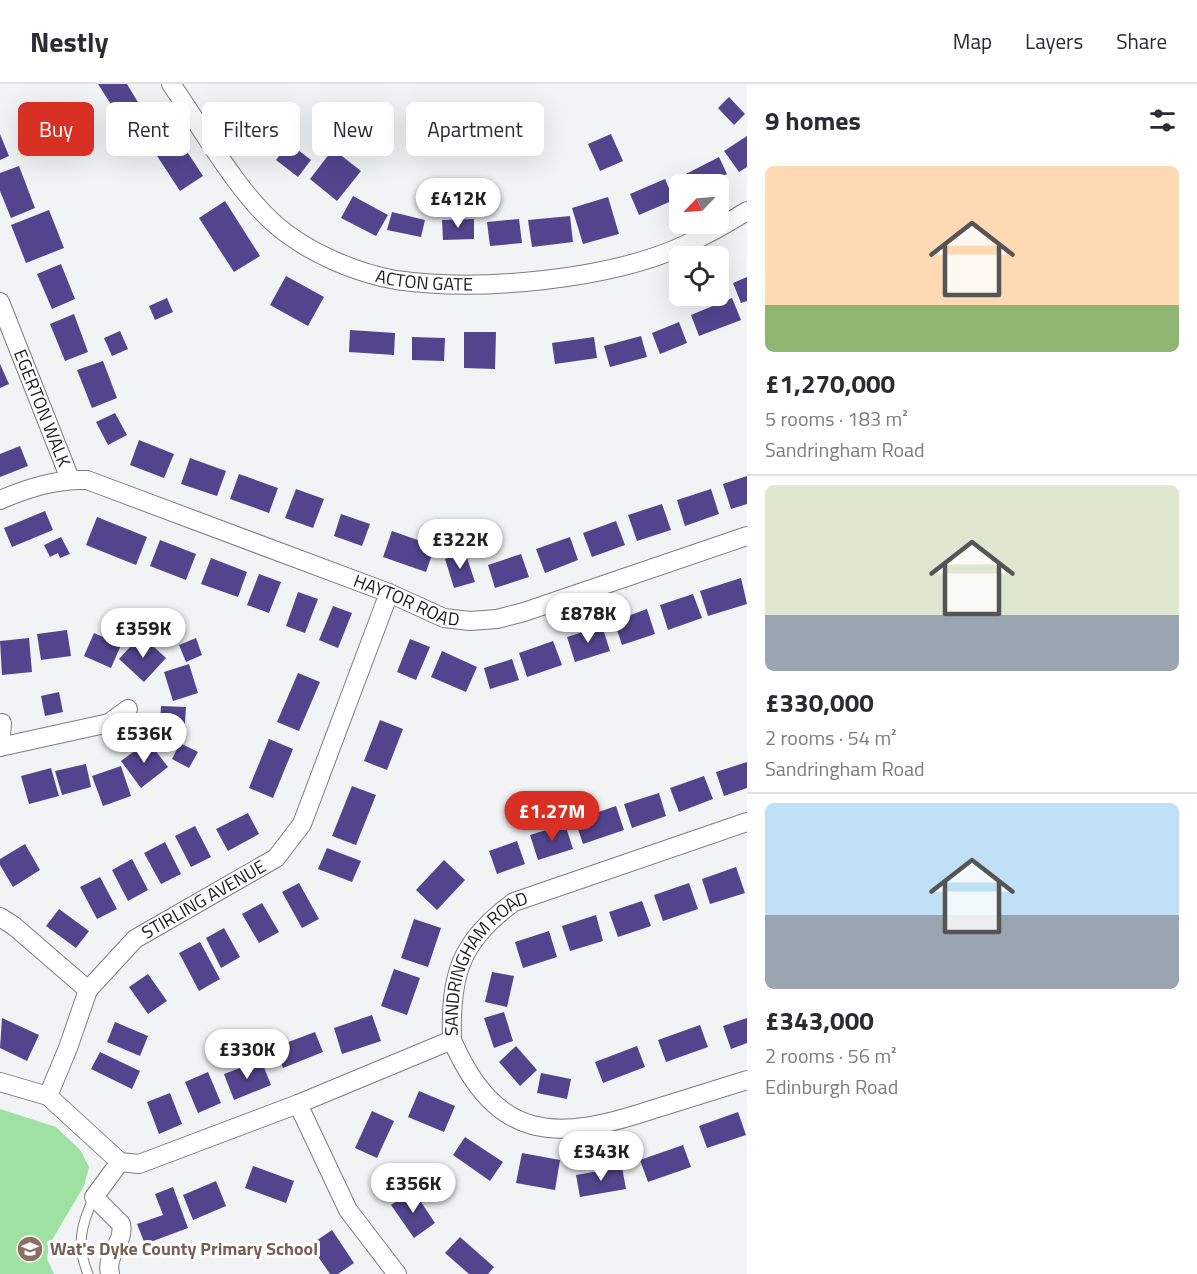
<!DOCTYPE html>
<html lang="en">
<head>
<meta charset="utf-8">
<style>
  body { margin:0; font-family:"Titillium Web",sans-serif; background:#f2f2f3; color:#2b2b33; height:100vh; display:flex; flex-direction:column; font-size:22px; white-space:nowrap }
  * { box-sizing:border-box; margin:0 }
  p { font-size:20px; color:#7c7c81 }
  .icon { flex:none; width:33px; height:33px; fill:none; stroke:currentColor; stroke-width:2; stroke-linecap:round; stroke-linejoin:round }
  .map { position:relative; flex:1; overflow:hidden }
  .drawer { display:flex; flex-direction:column; background:#fff; width:450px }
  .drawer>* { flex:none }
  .guide { position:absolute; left:18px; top:18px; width:570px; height:54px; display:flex; gap:12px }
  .needle { width:39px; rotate:245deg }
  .controls { position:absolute; left:669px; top:90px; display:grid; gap:12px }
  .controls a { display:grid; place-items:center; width:60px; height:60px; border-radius:9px; background:#fff; box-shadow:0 6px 24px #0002; font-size:30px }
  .price { position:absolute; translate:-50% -51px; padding:0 14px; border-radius:21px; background:#fff; color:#222; font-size:20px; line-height:39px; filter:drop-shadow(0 2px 3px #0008) }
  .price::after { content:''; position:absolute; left:50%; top:36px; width:18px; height:14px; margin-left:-9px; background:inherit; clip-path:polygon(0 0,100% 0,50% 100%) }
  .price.selected { background:#d93025; color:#fff }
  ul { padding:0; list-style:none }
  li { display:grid; align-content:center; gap:12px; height:318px; padding:0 18px }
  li+li { border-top:2px solid #e1e1e2 }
  li span { display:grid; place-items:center; height:186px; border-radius:9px; color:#555 }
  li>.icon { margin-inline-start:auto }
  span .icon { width:108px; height:108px; fill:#fffc; stroke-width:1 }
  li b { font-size:26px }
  h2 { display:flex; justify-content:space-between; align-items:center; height:72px; padding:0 18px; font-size:26px }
  .chip { padding:0 21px; border-radius:9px; background:#fff; box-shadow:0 6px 24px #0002; font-size:21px; line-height:54px }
  .chip.selected { background:#d93025; color:#fff }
  header { display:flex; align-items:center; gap:36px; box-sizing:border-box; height:84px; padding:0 30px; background:#fff; border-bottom:2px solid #e1e1e2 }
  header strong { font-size:28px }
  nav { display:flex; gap:33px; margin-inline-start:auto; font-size:21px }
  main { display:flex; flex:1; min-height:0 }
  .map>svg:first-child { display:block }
  .green { fill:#9ee1a2 }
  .building { fill:#52458e }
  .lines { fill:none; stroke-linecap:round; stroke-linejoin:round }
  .service-casing { stroke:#7d7d7f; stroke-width:11 }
  .minor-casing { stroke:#7d7d7f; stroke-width:20 }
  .service { stroke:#fff; stroke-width:9 }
  .minor { stroke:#fff; stroke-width:18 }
  .labels { text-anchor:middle; stroke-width:6; stroke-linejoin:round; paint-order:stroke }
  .street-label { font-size:18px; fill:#1b1b1c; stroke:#fff }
  .education-label { font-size:18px; font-weight:bold; fill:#785e54; stroke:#fff; text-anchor:start }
</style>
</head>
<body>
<header>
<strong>Nestly</strong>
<nav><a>Map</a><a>Layers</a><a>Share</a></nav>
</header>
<main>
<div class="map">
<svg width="747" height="1190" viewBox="0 0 747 1190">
  <rect width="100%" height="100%" fill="#f2f3f5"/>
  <polygon class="green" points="0,1025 56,1043 81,1067 89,1083 84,1102 49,1161 47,1175 54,1190 0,1190"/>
  <g class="building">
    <polygon points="98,0 127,0 139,20 119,33"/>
    <polygon points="729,13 745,30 734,41 718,24"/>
    <polygon points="260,18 284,54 270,64 246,27"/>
    <polygon points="165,34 203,92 180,107 142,49"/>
    <polygon points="0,50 9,72 0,76"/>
    <polygon points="611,50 623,77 600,87 588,60"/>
    <polygon points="747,52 747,83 739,88 724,67"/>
    <polygon points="289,59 311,76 298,93 276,76"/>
    <polygon points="333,65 361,87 337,117 310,95"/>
    <polygon points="719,73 727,90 707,100 687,100 682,92"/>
    <polygon points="19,82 35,124 11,134 0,107 0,89"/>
    <polygon points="665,95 674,116 639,131 630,110"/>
    <polygon points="353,112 388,131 376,152 341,134"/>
    <polygon points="608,113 619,150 583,160 572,124"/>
    <polygon points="225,117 260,172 234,188 199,134"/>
    <polygon points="49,126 64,164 26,179 11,141"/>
    <polygon points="392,128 425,136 421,153 387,146"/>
    <polygon points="570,132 573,158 532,163 528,136"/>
    <polygon points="474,135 474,155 443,156 442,136"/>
    <polygon points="519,135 522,159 490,162 487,138"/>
    <polygon points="61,180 75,215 52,225 37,190"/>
    <polygon points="286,192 324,213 308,242 270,221"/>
    <polygon points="747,193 747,217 741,219 733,199"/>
    <polygon points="167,214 173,228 155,236 149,222"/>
    <polygon points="732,214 741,236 699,252 691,231"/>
    <polygon points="74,230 88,268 65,277 50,240"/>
    <polygon points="679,238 687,259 660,270 652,249"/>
    <polygon points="350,246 395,249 394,271 349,268"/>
    <polygon points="120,247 128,265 112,272 104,254"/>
    <polygon points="464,248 496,248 495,285 464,284"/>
    <polygon points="641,252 647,273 610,283 604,262"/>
    <polygon points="412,253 445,254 444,277 412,276"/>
    <polygon points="594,253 597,274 555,280 552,259"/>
    <polygon points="103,277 117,314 92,324 77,286"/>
    <polygon points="0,280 9,300 0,304"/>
    <polygon points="115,329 127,351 108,361 96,338"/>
    <polygon points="139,356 174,370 164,394 130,381"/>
    <polygon points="20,362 28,382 0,393 0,370"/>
    <polygon points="190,374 226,387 217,412 181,400"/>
    <polygon points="239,390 278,404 269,429 230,415"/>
    <polygon points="747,392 747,420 731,425 723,400"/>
    <polygon points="296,405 324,415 313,444 285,434"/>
    <polygon points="711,405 719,430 685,442 677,416"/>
    <polygon points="662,420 671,446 637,457 628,431"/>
    <polygon points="45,427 53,446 12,463 4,444"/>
    <polygon points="341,430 370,440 362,462 334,452"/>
    <polygon points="97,433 147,453 136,481 86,461"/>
    <polygon points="616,437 625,461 592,473 583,449"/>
    <polygon points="392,447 435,462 426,488 383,473"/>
    <polygon points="61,453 70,470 60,474 58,469 50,473 44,461"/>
    <polygon points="570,453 578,476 545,489 536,465"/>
    <polygon points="160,456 196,470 186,496 150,482"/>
    <polygon points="465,468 475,498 454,504 445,475"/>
    <polygon points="521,470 529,493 495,504 488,481"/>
    <polygon points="211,474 247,488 238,513 201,500"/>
    <polygon points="259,490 281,498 269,529 247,521"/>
    <polygon points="741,494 747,520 708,532 700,507"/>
    <polygon points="298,508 318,515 305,549 286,542"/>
    <polygon points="693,510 702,534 668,546 660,521"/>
    <polygon points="333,522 352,529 338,564 319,556"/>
    <polygon points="647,525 655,550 622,561 614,537"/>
    <polygon points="602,542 610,567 575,578 567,553"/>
    <polygon points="67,546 71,572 41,576 37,550"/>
    <polygon points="94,549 121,561 111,584 84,572"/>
    <polygon points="141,551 166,574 144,598 119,575"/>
    <polygon points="29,554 32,588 2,591 0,557"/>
    <polygon points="196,554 202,571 186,578 179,561"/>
    <polygon points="410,555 430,563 416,596 397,588"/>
    <polygon points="553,557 562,581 527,593 519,569"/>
    <polygon points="442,567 477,583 466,608 431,593"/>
    <polygon points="512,575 519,596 490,605 484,584"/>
    <polygon points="189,580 198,609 173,617 164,588"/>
    <polygon points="298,589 320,598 299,647 277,638"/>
    <polygon points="59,608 63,628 45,632 41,612"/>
    <polygon points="161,622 186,623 184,656 159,655"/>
    <polygon points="380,636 403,645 387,686 364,677"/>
    <polygon points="269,655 293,665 273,714 249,704"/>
    <polygon points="148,657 168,683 141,704 121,677"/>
    <polygon points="180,659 198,668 189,684 172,675"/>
    <polygon points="747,678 747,704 724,712 716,688"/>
    <polygon points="86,680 91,703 62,711 55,687"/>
    <polygon points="121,682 131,712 103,722 92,692"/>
    <polygon points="51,684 59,712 29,720 21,692"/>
    <polygon points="704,692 713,715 679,728 670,704"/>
    <polygon points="352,702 376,711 356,761 332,752"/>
    <polygon points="659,709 666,732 632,744 624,720"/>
    <polygon points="616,722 624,746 583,760 575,736"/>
    <polygon points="248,729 259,750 228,767 216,745"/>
    <polygon points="565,740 573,765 538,776 530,751"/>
    <polygon points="195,742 211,773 191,783 175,752"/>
    <polygon points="517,757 525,780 497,790 489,767"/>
    <polygon points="165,758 181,790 161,800 144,769"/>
    <polygon points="25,760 40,786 13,803 0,781 0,775"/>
    <polygon points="327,764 361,777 352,798 318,785"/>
    <polygon points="132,775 148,806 128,817 112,786"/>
    <polygon points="444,776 465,796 437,826 416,806"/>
    <polygon points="736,783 745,809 710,820 702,795"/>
    <polygon points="100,793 117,825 97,835 80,803"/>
    <polygon points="299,799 319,835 302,844 282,808"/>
    <polygon points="689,799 698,825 663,837 654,811"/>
    <polygon points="642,817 651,842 618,853 609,828"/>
    <polygon points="262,819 279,848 259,859 242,830"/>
    <polygon points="59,825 89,847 76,864 46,842"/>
    <polygon points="596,831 603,857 570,867 562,842"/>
    <polygon points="414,835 441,844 428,883 401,874"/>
    <polygon points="224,844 240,873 221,884 206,854"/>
    <polygon points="549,847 557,873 523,884 515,858"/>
    <polygon points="200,858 220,895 199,907 179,869"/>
    <polygon points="394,885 420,894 407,931 381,922"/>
    <polygon points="492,888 514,892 507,923 485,918"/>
    <polygon points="148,890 167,917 148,930 129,903"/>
    <polygon points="504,928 513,957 494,964 484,934"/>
    <polygon points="372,931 381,957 342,970 334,944"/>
    <polygon points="2,934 39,951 27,977 0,964"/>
    <polygon points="747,934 747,959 731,965 723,942"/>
    <polygon points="115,938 148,952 140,972 107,958"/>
    <polygon points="700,941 708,963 666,978 658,956"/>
    <polygon points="315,948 323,968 283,984 275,963"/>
    <polygon points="516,962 537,986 520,1002 499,978"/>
    <polygon points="637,962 645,983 603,999 595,978"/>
    <polygon points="100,968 140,987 132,1005 91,985"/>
    <polygon points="261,976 271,1001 234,1016 224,990"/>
    <polygon points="208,988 221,1019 198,1029 185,998"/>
    <polygon points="541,989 571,995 567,1015 537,1009"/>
    <polygon points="419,1007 455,1022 444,1048 408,1033"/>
    <polygon points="170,1009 182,1040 159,1050 147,1018"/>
    <polygon points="372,1027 394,1037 377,1074 355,1064"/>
    <polygon points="738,1028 746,1051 707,1064 699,1042"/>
    <polygon points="465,1053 503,1078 490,1097 453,1071"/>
    <polygon points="683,1061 691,1083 648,1098 640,1076"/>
    <polygon points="522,1069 560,1076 555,1106 516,1099"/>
    <polygon points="253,1082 294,1097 286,1119 245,1104"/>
    <polygon points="622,1083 626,1105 580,1113 576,1091"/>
    <polygon points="216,1097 226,1122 193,1136 183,1111"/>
    <polygon points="173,1103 188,1144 145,1160 137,1140 163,1131 155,1110"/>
    <polygon points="413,1106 435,1139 414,1154 391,1121"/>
    <polygon points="332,1146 354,1179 338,1190 330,1190 310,1161"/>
    <polygon points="460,1153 494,1183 488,1190 469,1190 445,1169"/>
  </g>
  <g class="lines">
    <defs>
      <path id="service" d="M88 1190C76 1161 81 1141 94 1113"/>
      <g id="minor">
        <path id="s1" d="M171 0C202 44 237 108 277 142 309 169 356 189 396 196 479 208 611 196 687 160 708 150 728 139 747 127"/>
        <path id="s2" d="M0 218 70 395"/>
        <path id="s3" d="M0 416C28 404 56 395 87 396L389 509 444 534 470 537 497 535 524 528 747 452"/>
        <polyline points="0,663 109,639 128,625"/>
        <polyline points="0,663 2,639"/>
        <polyline points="0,833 14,842 88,906"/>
        <path d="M452 956C497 1059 557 1057 651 1026 683 1016 715 1006 747 996"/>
        <path id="s4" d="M0 998 48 1012 120 1078 139 1080 298 1020 452 956C450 891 460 857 514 818L747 738"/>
        <path id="s5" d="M48 1012 68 964 88 906 135 855 276 774 302 740 389 509"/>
        <polyline points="298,1020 348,1126 397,1190"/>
        <path d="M110 1190C105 1169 125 1160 121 1140L94 1113 120 1078"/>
      </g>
    </defs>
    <use href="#service" class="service-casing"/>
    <use href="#minor" class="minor-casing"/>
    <use href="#service" class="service"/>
    <use href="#minor" class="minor"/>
  </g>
  <defs>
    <symbol id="school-disc" viewBox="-11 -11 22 22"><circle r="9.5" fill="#8d6e63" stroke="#fff"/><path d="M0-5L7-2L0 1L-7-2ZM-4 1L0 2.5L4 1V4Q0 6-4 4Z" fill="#fff"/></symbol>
  </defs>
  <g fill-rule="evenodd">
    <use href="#school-disc" x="15" y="1150" width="30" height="30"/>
  </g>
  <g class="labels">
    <g class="street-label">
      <text dy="6" stroke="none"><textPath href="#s1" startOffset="338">ACTON GATE</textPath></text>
      <text dy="6" stroke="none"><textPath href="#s2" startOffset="114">EGERTON WALK</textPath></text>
      <text dy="6" stroke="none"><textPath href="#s3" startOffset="432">HAYTOR ROAD</textPath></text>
      <text dy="6" stroke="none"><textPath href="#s5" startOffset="262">STIRLING AVENUE</textPath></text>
      <text dy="6" stroke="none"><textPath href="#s4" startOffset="592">SANDRINGHAM ROAD</textPath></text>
    </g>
    <g class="education-label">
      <text x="50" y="1171">Wat's Dyke County Primary School</text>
    </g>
  </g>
</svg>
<div class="controls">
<a><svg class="needle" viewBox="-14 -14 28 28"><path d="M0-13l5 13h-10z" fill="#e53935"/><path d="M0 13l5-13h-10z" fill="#7c7c81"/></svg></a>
<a><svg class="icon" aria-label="locate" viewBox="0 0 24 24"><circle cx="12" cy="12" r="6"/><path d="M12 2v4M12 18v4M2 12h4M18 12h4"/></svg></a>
</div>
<b class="price" style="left:458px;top:145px">£412K</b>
<b class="price" style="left:460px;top:486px">£322K</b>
<b class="price" style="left:588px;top:560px">£878K</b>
<b class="price" style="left:143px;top:575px">£359K</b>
<b class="price" style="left:144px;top:680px">£536K</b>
<b class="price selected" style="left:552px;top:758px">£1.27M</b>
<b class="price" style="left:247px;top:996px">£330K</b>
<b class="price" style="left:601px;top:1098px">£343K</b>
<b class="price" style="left:413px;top:1130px">£356K</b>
<div class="guide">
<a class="chip selected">Buy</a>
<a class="chip">Rent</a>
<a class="chip">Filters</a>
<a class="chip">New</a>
<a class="chip">Apartment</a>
</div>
</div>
<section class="drawer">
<h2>9 homes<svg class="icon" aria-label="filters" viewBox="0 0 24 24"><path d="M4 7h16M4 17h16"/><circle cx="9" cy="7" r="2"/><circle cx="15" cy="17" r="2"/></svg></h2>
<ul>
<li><span style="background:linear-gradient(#ffd9b3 75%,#8fb573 0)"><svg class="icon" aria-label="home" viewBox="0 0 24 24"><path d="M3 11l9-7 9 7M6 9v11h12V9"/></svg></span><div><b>£1,270,000</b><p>5 rooms · 183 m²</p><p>Sandringham Road</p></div></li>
<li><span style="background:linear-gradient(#dfe7d0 70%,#9aa5b1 0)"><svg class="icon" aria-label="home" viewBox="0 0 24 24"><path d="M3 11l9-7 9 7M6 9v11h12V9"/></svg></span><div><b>£330,000</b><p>2 rooms · 54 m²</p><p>Sandringham Road</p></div></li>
<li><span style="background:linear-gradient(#bfe0f5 60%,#9aa5b1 0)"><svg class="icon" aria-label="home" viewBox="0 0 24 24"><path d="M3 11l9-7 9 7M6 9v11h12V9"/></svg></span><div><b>£343,000</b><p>2 rooms · 56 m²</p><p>Edinburgh Road</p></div></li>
</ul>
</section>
</main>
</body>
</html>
